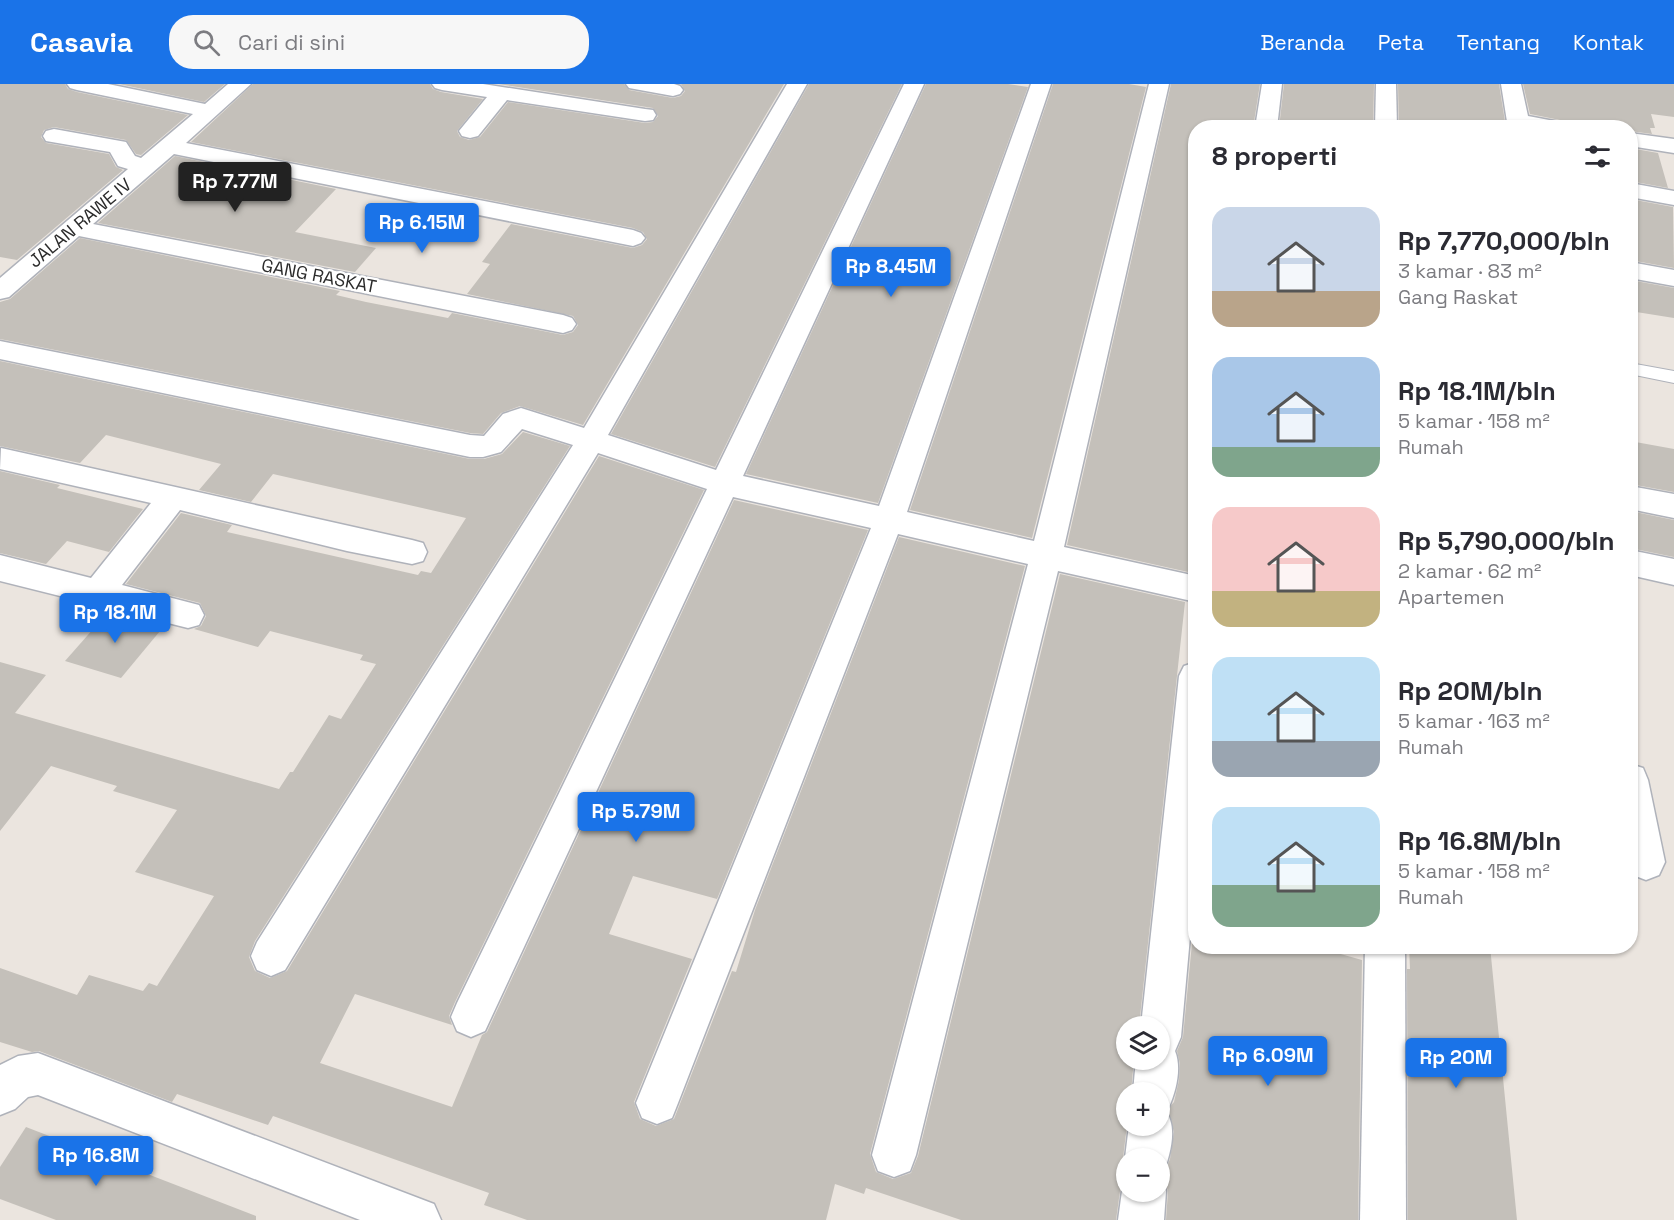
<!DOCTYPE html>
<html lang="id">
<head>
<meta charset="utf-8">
<style>
  body { margin:0; font-family:"Space Grotesk",sans-serif; background:#f7f7f7; color:#2b2b33; height:100vh; display:flex; flex-direction:column; font-size:22px; white-space:nowrap }
  * { box-sizing:border-box; margin:0 }
  p { font-size:20px; color:#7c7c81 }
  .icon { flex:none; width:33px; height:33px; fill:none; stroke:currentColor; stroke-width:2; stroke-linecap:round; stroke-linejoin:round }
  .map { position:relative; flex:1; overflow:hidden }
  .details { position:absolute; left:1188px; top:36px; width:450px; height:834px; display:flex; flex-direction:column; background:#fff; border-radius:24px; box-shadow:0 2px 4px #0004 }
  .details>* { flex:none }
  .fabs { position:absolute; left:1116px; top:932px; display:grid; gap:12px }
  .fabs a { display:grid; place-items:center; width:54px; height:54px; border-radius:50%; background:#fff; box-shadow:0 2px 4px #0004; font-size:30px }
  .price { position:absolute; translate:-50% -51px; padding:0 14px; border-radius:6px; background:#1a73e8; color:#fff; font-size:20px; line-height:39px; filter:drop-shadow(0 2px 3px #0008) }
  .price::after { content:''; position:absolute; left:50%; top:36px; width:18px; height:14px; margin-left:-9px; background:inherit; clip-path:polygon(0 0,100% 0,50% 100%) }
  .price.selected { background:#222; color:#fff }
  ul { padding:0; list-style:none }
  li { display:flex; align-items:center; gap:18px; height:150px; padding:0 24px }
  li span { display:grid; place-items:center; flex:none; width:168px; height:120px; border-radius:18px; color:#555 }
  li>.icon { margin-inline-start:auto }
  span .icon { width:72px; height:72px; fill:#fffc; stroke-width:1 }
  li b { font-size:26px }
  h2 { display:flex; justify-content:space-between; align-items:center; height:72px; padding:0 24px; font-size:26px }
  header { display:flex; align-items:center; gap:36px; box-sizing:border-box; height:84px; padding:0 30px; background:#1a73e8; color:#fff }
  header strong { font-size:28px }
  nav { display:flex; gap:33px; margin-inline-start:auto; font-size:21px }
  .search { width:420px; height:54px; background:#f7f7f7; display:flex; align-items:center; gap:15px; box-sizing:border-box; padding:0 21px; border-radius:24px; color:#7c7c81; font-size:22px }
  .map>svg:first-child { display:block }
  .building { fill:#c4c0ba }
  .lines { fill:none; stroke-linecap:round; stroke-linejoin:round }
  .lane-casing { stroke:#afb2ba; stroke-width:2 }
  .street-casing { stroke:#afb2ba; stroke-width:3 }
  .lane { fill:#fff; fill-rule:evenodd }
  .street { fill:#fff; fill-rule:evenodd }
  .labels { text-anchor:middle; stroke-width:4.5; stroke-linejoin:round; paint-order:stroke }
  .far-street-label { font-size:18px; fill:#2b2b2b; stroke:#fff }
</style>
</head>
<body>
<header>
<strong>Casavia</strong>
<div class="search"><svg class="icon" aria-label="search" viewBox="0 0 24 24"><circle cx="10" cy="10" r="6"/><path d="M15 15l6 6"/></svg>Cari di sini</div>
<nav><a>Beranda</a><a>Peta</a><a>Tentang</a><a>Kontak</a></nav>
</header>
<div class="map">
<svg width="1674" height="1136" viewBox="0 0 1674 1136">
  <rect width="100%" height="100%" fill="#ebe5df"/>
  <g class="building">
    <polygon points="0,0 65,0 68,5 77,8 188,31 141,71 136,70 126,56 54,43 44,46 41,53 46,59 109,70 116,83 123,86 17,176 0,173"/>
    <polygon points="119,0 225,0 204,18"/>
    <polygon points="253,0 430,0 433,5 441,8 483,15 457,47 460,53 469,56 480,53 508,18 645,39 653,38 658,32 653,24 498,0 624,0 629,6 673,14 681,12 685,7 681,0 784,0 583,341 520,322 501,329 483,350 470,349 0,255 0,218 10,215 80,154 340,207 336,211 366,218 448,234 452,229 563,251 573,248 578,241 573,232 467,210 490,180 482,178 511,140 633,164 642,161 647,155 643,148 633,144 191,58"/>
    <polygon points="809,0 902,0 715,383 611,350"/>
    <polygon points="926,0 1008,0 1028,3 878,419 746,390"/>
    <polygon points="1053,0 1129,0 1146,3 1032,454 910,426"/>
    <polygon points="1171,0 1260,0 1253,44 1196,44 1196,429 1188,488 1067,461"/>
    <polygon points="1284,0 1374,0 1373,44 1279,44"/>
    <polygon points="1398,0 1499,0 1506,44 1399,44"/>
    <polygon points="1523,0 1674,0 1674,33 1651,30 1655,44 1650,44 1652,50 1630,47 1630,44 1569,43 1565,37 1530,30"/>
    <polygon points="1630,64 1658,69 1668,104 1630,97"/>
    <polygon points="175,72 336,105 295,148 376,164 355,188 98,139"/>
    <polygon points="1630,115 1673,123 1674,184 1630,176"/>
    <polygon points="1630,196 1674,204 1674,234 1630,227"/>
    <polygon points="0,277 470,375 484,375 502,370 523,348 570,362 255,857 249,873 255,887 270,894 287,887 599,372 704,406 455,918 449,932 452,941 355,910 320,979 452,1023 482,951 487,948 734,416 868,446 717,815 633,792 609,850 692,875 634,1018 640,1035 656,1042 674,1035 732,887 736,888 755,826 899,453 1025,482 870,1070 876,1088 893,1095 911,1089 918,1072 1060,490 1185,518 1139,942 1126,942 1126,975 1134,975 1131,1008 1126,1008 1127,1041 1123,1074 1126,1080 1126,1093 1120,1107 1116,1136 961,1136 866,1104 864,1110 835,1100 826,1136 527,1136 484,1121 489,1109 273,1032 268,1041 177,1010 172,1018 39,967 32,968 0,958 0,884 77,911 89,891 143,907 149,899 157,902 214,812 135,788 177,726 113,707 117,702 51,682 0,747 0,578 46,591 15,629 279,705 290,688 293,688 329,631 341,635 376,580 360,576 363,571 270,547 258,563 194,545 201,542 206,532 200,519 126,500 181,429 232,441 227,448 418,491 421,487 431,489 466,434 273,390 251,418 199,406 221,380 106,351 80,379 0,362"/>
    <polygon points="1630,357 1674,365 1674,408 1630,400"/>
    <polygon points="0,387 60,401 57,404 143,425 109,468 67,457 46,480 0,469"/>
    <polygon points="1630,427 1674,436 1674,473 1630,464"/>
    <polygon points="109,527 165,541 121,594 65,577"/>
    <polygon points="1196,817 1196,862 1312,862 1362,876 1358,1136 1166,1136 1168,1107 1163,1092 1170,1075 1174,1048 1167,1026 1174,1018 1179,996 1180,980 1177,967 1183,953"/>
    <polygon points="1409,862 1490,862 1517,1136 1408,1136 1407,885 1410,885"/>
    <polygon points="26,1043 256,1132 256,1136 56,1136 0,1115 0,1083"/>
  </g>
  <g class="lines">
    <defs>
      <polygon id="lane" points="1630,279 1674,287 1674,299 1630,290"/>
      <g id="street">
        <polygon points="67,0 108,0 205,20 228,0 251,0 186,59 633,146 641,149 645,154 641,159 633,162 174,70 93,140 563,231 572,234 576,240 572,246 563,249 79,152 9,213 0,215 0,194 128,85 118,82 110,68 46,57 43,52 46,47 54,45 126,58 135,72 141,74 193,30 77,6 70,4"/>
        <polygon points="432,0 483,0 645,25 653,26 656,31 653,36 645,37 507,16 478,52 470,54 462,52 459,47 487,13 442,6 435,4"/>
        <polygon points="626,0 674,0 680,2 683,6 680,10 673,12 629,4"/>
        <polygon points="787,0 807,0 608,351 716,386 904,0 924,0 743,392 879,422 1031,0 1051,0 907,428 1034,457 1149,0 1169,0 1064,463 1196,492 1196,518 1058,487 916,1071 910,1087 894,1093 878,1087 872,1071 1028,480 898,450 678,1019 672,1034 657,1040 642,1034 636,1019 871,444 733,413 485,947 471,953 457,947 451,933 457,919 707,405 598,369 285,886 271,892 257,886 251,872 257,858 573,361 522,345 501,368 483,373 470,373 0,275 0,257 470,351 484,352 503,330 521,324 584,344"/>
        <polygon points="1262,0 1282,0 1277,44 1255,44"/>
        <polygon points="1376,0 1396,0 1397,44 1375,44"/>
        <polygon points="1501,0 1521,0 1528,32 1565,39 1567,44 1508,44"/>
        <polygon points="1630,49 1674,55 1674,69 1630,62"/>
        <polygon points="1630,99 1674,107 1674,121 1630,113"/>
        <polygon points="1630,178 1674,186 1674,202 1630,194"/>
        <polygon points="1,364 412,456 423,459 427,468 423,477 412,480 347,467 180,426 122,501 199,521 204,531 199,541 188,544 0,497 0,471 91,494 151,419 0,385"/>
        <polygon points="1630,402 1674,410 1674,434 1630,425"/>
        <polygon points="1630,466 1674,475 1674,501 1630,491"/>
        <path d="M1196 578V786L1181 953 1175 967C1182 984 1176 1007 1169 1023L1164 1025C1179 1042 1170 1071 1163 1090L1160 1091V1074H1126V1078L1125 1074 1129 1041H1160V1008H1133L1136 975H1160V942H1141L1179 592 1184 582Z"/>
        <polygon points="1630,680 1643,684 1648,696 1665,778 1659,791 1646,796 1633,791 1630,786"/>
        <polygon points="1365,862 1405,862 1406,1136 1360,1136"/>
        <polygon points="38,969 434,1120 441,1136 360,1136 38,1011 28,1013 15,1025 0,1031 0,981 18,972"/>
        <polygon points="1160,1091 1166,1107 1164,1136 1118,1136 1122,1107 1126,1095 1126,1107 1160,1107"/>
      </g>
    </defs>
    <use href="#lane" class="lane-casing"/>
    <use href="#street" class="street-casing"/>
    <use href="#lane" class="lane"/>
    <use href="#street" class="street"/>
  </g>
  <g class="labels">
    <g class="far-street-label">
      <text transform="translate(80 139) rotate(-40)" y="6">JALAN RAWE IV</text>
      <text transform="translate(319 192) rotate(11)" y="6">GANG RASKAT</text>
    </g>
  </g>
</svg>
<div class="fabs">
<a><svg class="icon" aria-label="layers" viewBox="0 0 24 24"><path d="M12 4l9 5-9 5-9-5zM3 14l9 5 9-5"/></svg></a>
<a>+</a>
<a>−</a>
</div>
<b class="price selected" style="left:235px;top:129px">Rp 7.77M</b>
<b class="price" style="left:422px;top:170px">Rp 6.15M</b>
<b class="price" style="left:891px;top:214px">Rp 8.45M</b>
<b class="price" style="left:115px;top:560px">Rp 18.1M</b>
<b class="price" style="left:636px;top:759px">Rp 5.79M</b>
<b class="price" style="left:1268px;top:1003px">Rp 6.09M</b>
<b class="price" style="left:1456px;top:1005px">Rp 20M</b>
<b class="price" style="left:96px;top:1103px">Rp 16.8M</b>
<section class="details">
<h2>8 properti<svg class="icon" aria-label="filters" viewBox="0 0 24 24"><path d="M4 7h16M4 17h16"/><circle cx="9" cy="7" r="2"/><circle cx="15" cy="17" r="2"/></svg></h2>
<ul>
<li><span style="background:linear-gradient(#c9d6e8 70%,#b9a48a 0)"><svg class="icon" aria-label="home" viewBox="0 0 24 24"><path d="M3 11l9-7 9 7M6 9v11h12V9"/></svg></span><div><b>Rp 7,770,000/bln</b><p>3 kamar · 83 m²</p><p>Gang Raskat</p></div></li>
<li><span style="background:linear-gradient(#a9c7e8 75%,#7fa58c 0)"><svg class="icon" aria-label="home" viewBox="0 0 24 24"><path d="M3 11l9-7 9 7M6 9v11h12V9"/></svg></span><div><b>Rp 18.1M/bln</b><p>5 kamar · 158 m²</p><p>Rumah</p></div></li>
<li><span style="background:linear-gradient(#f6c9c9 70%,#c2b280 0)"><svg class="icon" aria-label="home" viewBox="0 0 24 24"><path d="M3 11l9-7 9 7M6 9v11h12V9"/></svg></span><div><b>Rp 5,790,000/bln</b><p>2 kamar · 62 m²</p><p>Apartemen</p></div></li>
<li><span style="background:linear-gradient(#bfe0f5 70%,#9aa5b1 0)"><svg class="icon" aria-label="home" viewBox="0 0 24 24"><path d="M3 11l9-7 9 7M6 9v11h12V9"/></svg></span><div><b>Rp 20M/bln</b><p>5 kamar · 163 m²</p><p>Rumah</p></div></li>
<li><span style="background:linear-gradient(#bfe0f5 65%,#7fa58c 0)"><svg class="icon" aria-label="home" viewBox="0 0 24 24"><path d="M3 11l9-7 9 7M6 9v11h12V9"/></svg></span><div><b>Rp 16.8M/bln</b><p>5 kamar · 158 m²</p><p>Rumah</p></div></li>
</ul>
</section>
</div>
</body>
</html>
